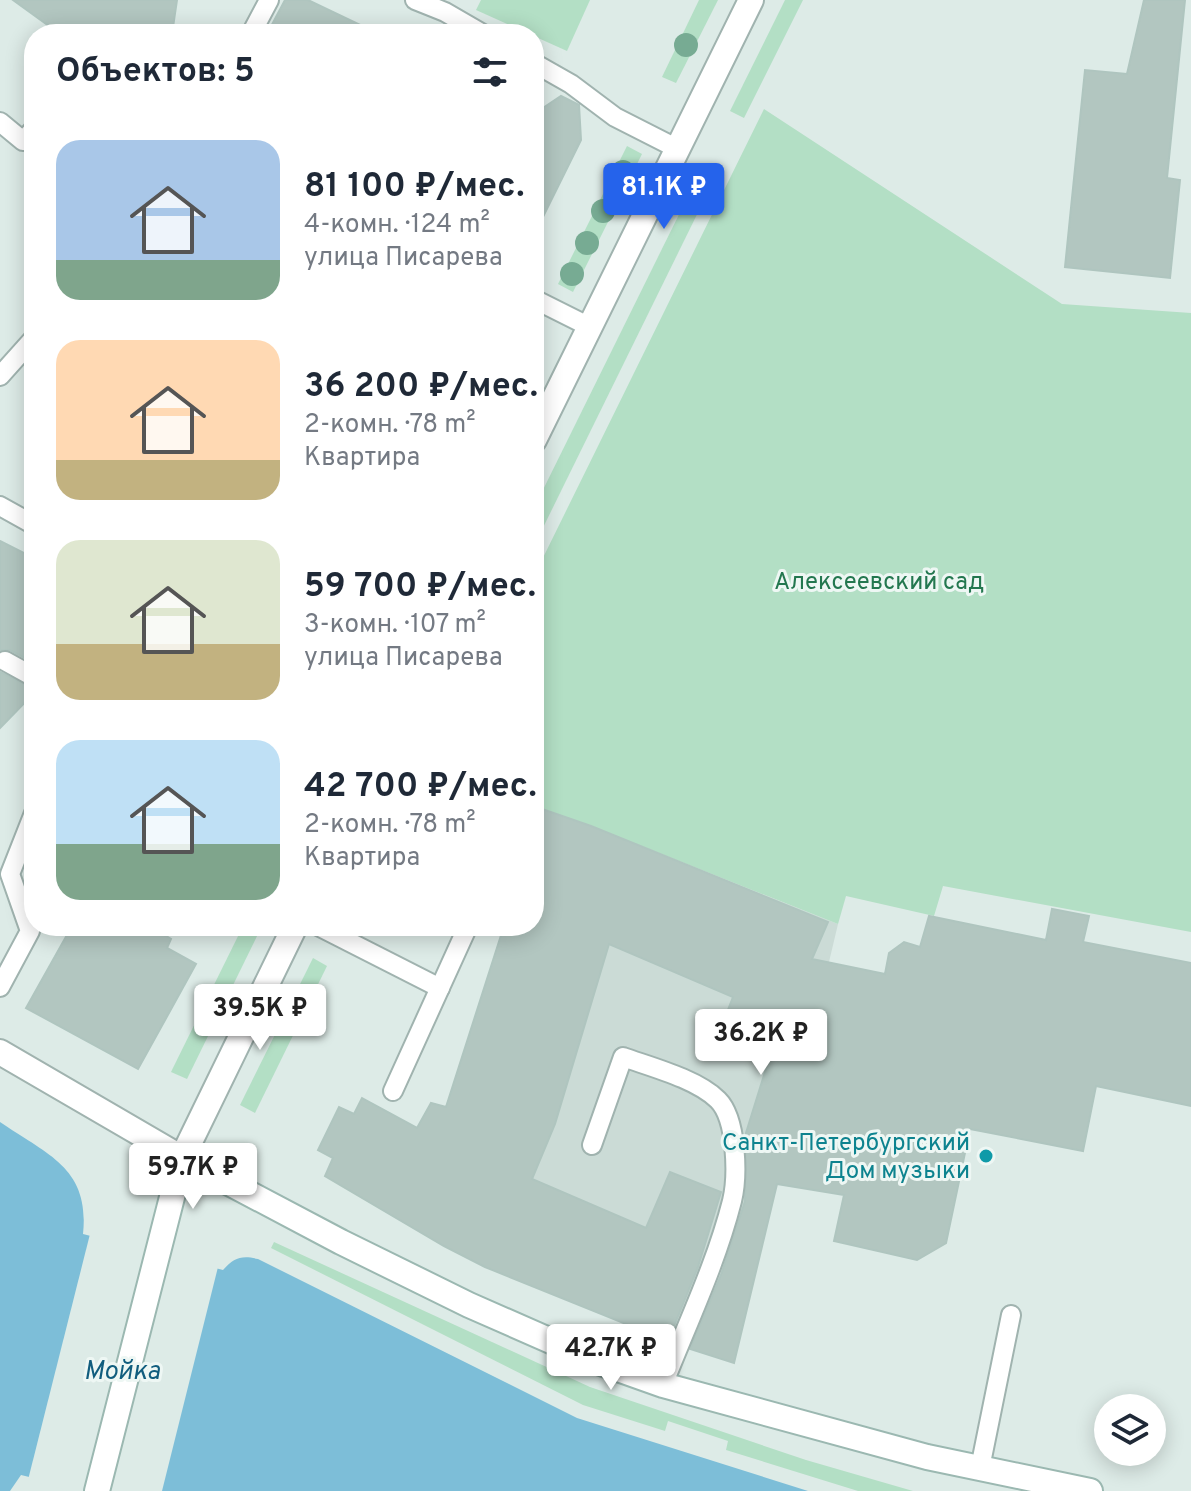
<!DOCTYPE html>
<html lang="ru">
<head>
<meta charset="utf-8">
<style>
  body { margin:0; font-family:Overpass,sans-serif; background:#f2f2f3; color:#1f2937; height:100vh; display:flex; flex-direction:column; font-size:30px; white-space:nowrap }
  * { box-sizing:border-box; margin:0 }
  p { font-size:26px; color:#747a83 }
  .icon { flex:none; width:44px; height:44px; fill:none; stroke:currentColor; stroke-width:2; stroke-linecap:round; stroke-linejoin:round }
  .map { position:relative; flex:1; overflow:hidden }
  .details { position:absolute; left:24px; top:24px; width:520px; height:912px; display:flex; flex-direction:column; background:#fff; border-radius:32px; box-shadow:0 4px 20px #0003 }
  .details>* { flex:none }
  .controls { position:absolute; left:1094px; top:1394px; display:grid; gap:16px }
  .controls a { display:grid; place-items:center; width:72px; height:72px; border-radius:50%; background:#fff; box-shadow:0 4px 20px #0003; font-size:40px }
  .price { position:absolute; translate:-50% -68px; padding:0 18px; border-radius:8px; background:#fff; color:#222; font-size:26px; line-height:52px; filter:drop-shadow(0 2px 4px #0008) }
  .price::after { content:''; position:absolute; left:50%; top:48px; width:24px; height:18px; margin-left:-12px; background:inherit; clip-path:polygon(0 0,100% 0,50% 100%) }
  .price.active { background:#2563eb; color:#fff }
  ul { padding:0; list-style:none }
  li { display:flex; align-items:center; gap:24px; height:200px; padding:0 32px }
  li span { display:grid; place-items:center; flex:none; width:224px; height:160px; border-radius:24px; color:#555 }
  li>.icon { margin-inline-start:auto }
  span .icon { width:96px; height:96px; fill:#fffc; stroke-width:1 }
  li b { font-size:34px }
  h2 { display:flex; justify-content:space-between; align-items:center; height:96px; padding:0 32px; font-size:34px }
  .map>svg:first-child { display:block }
  .built { fill:#cbdbd6 }
  .green { fill:#b3dfc5 }
  .water { fill:#7dbed8 }
  .pier { fill:#ddebe7 }
  .building { fill:#b2c6c0; stroke:#afc5bf; stroke-width:2 }
  .lines { fill:none; stroke-linecap:round; stroke-linejoin:round }
  .service-casing { stroke:#a0b3af; stroke-width:22 }
  .minor-casing { stroke:#a0b3af; stroke-width:28 }
  .tertiary-casing { stroke:#a0b3af; stroke-width:28 }
  .secondary-casing { stroke:#9bb8b1; stroke-width:28 }
  .service { stroke:#fff; stroke-width:18 }
  .minor { stroke:#fff; stroke-width:24 }
  .tertiary { stroke:#fff; stroke-width:24 }
  .secondary { stroke:#fff; stroke-width:24 }
  .tree { fill:#77ab93 }
  .culture-dot { fill:#0f9aa8; stroke:#eef7f4; stroke-width:3 }
  .labels { text-anchor:middle; stroke-width:6; stroke-linejoin:round; paint-order:stroke }
  .park-label { font-size:24px; fill:#23774f; stroke:#eef7f4 }
  .culture-label { font-size:24px; fill:#0d838f; stroke:#eef7f4; text-anchor:end }
  .water-label { font-size:26px; font-style:italic; fill:#115d7e; stroke:#eef7f4 }
</style>
</head>
<body>
<div class="map">
<svg width="1191" height="1491" viewBox="0 0 1191 1491">
  <rect width="100%" height="100%" fill="#ddebe7"/>
  <polygon class="built" points="591,826 838,924 734,1363 661,1338 485,1267 444,1246 503,1100"/>
  <g class="green">
    <polygon points="481,0 590,0 567,51 476,10"/>
    <polygon points="699,0 718,0 676,83 662,77"/>
    <polygon points="785,0 803,0 744,118 730,111"/>
    <polygon points="764,109 1062,304 1191,313 1191,932 943,886 934,916 846,896 838,924 591,826 534,806 534,576"/>
    <polygon points="627,146 642,154 573,292 558,284"/>
    <polygon points="696,180 710,188 534,546 534,508"/>
    <polygon points="243,926 262,926 187,1079 171,1072"/>
    <polygon points="313,958 327,966 255,1113 240,1105"/>
    <polygon points="274,1242 590,1387 806,1460 913,1491 858,1491 726,1450 728,1441 668,1421 665,1431 583,1405 271,1248"/>
  </g>
  <path class="water" d="M0 1122C48 1155 90 1168 83 1234L223 1270C234 1258 241 1255 258 1259L577 1418 808 1491H87L21 1475 10 1491H0Z"/>
  <polygon class="pier" points="90,1234 218,1267 162,1491 70,1491 28,1480"/>
  <g class="building">
    <polygon points="13,0 177,0 172,34 60,34"/>
    <polygon points="285,0 308,0 379,34 267,34"/>
    <polygon points="1144,0 1185,0 1167,178 1180,180 1170,278 1065,267 1085,70 1127,74"/>
    <polygon points="561,96 579,105 581,140 534,235 534,114"/>
    <polygon points="0,541 34,558 34,663 10,650 0,650"/>
    <polygon points="0,672 34,689 34,693 0,728"/>
    <polygon points="542,809 591,826 828,922 812,959 885,974 889,953 904,942 920,947 929,916 1046,940 1052,909 1089,916 1083,942 1191,963 1191,1106 1096,1086 1083,1151 970,1129 946,1243 917,1260 834,1241 844,1195 777,1184 734,1363 690,1349 721,1275 745,1201 746,1133 769,1059 717,1038 733,997 609,944 555,1124 532,1179 646,1228 670,1172 721,1192 698,1267 668,1341 485,1267 444,1246 325,1176 333,1158 318,1150 339,1107 354,1114 362,1098 417,1128 431,1103 446,1107 504,926 534,926 534,834"/>
    <polygon points="72,926 149,926 171,939 167,948 196,964 138,1069 26,1008"/>
  </g>
  <g class="lines">
    <defs>
      <g id="service">
        <polyline points="415,0 445,12 483,34"/>
        <polyline points="251,34 269,0"/>
        <polyline points="534,63 571,84 615,117 678,149"/>
        <polyline points="0,122 23,141 34,129"/>
        <polyline points="534,299 590,327"/>
        <polyline points="0,376 34,338"/>
        <polyline points="0,506 34,525"/>
        <polyline points="5,661 34,677"/>
        <polyline points="318,926 440,988"/>
        <polyline points="0,987 30,931 10,874 34,813"/>
        <polyline points="393,1091 468,926"/>
        <path d="M592 1145 623 1057C651 1067 697 1079 718 1100 737 1119 738 1176 732 1201 716 1264 687 1324 663 1385"/>
        <polyline points="980,1468 1011,1315"/>
      </g>
      <polyline id="minor" points="0,1052 182,1158"/>
      <g id="tertiary">
        <polyline points="534,440 751,0"/>
        <polyline points="182,1158 295,926"/>
      </g>
      <polyline id="secondary" points="97,1491 182,1158 341,1242 469,1305 601,1363 663,1385 927,1457 1090,1491"/>
    </defs>
    <use href="#service" class="service-casing"/>
    <use href="#minor" class="minor-casing"/>
    <use href="#tertiary" class="tertiary-casing"/>
    <use href="#secondary" class="secondary-casing"/>
    <use href="#service" class="service"/>
    <use href="#minor" class="minor"/>
    <use href="#tertiary" class="tertiary"/>
    <use href="#secondary" class="secondary"/>
  </g>
  <g class="tree">
    <circle cx="686" cy="45" r="12"/>
    <circle cx="623" cy="172" r="12"/>
    <circle cx="603" cy="211" r="12"/>
    <circle cx="587" cy="243" r="12"/>
    <circle cx="572" cy="274" r="12"/>
  </g>
  <circle class="culture-dot" cx="986" cy="1156" r="8"/>
  <g class="labels">
    <g class="park-label">
      <text x="879" y="589">Алексеевский сад</text>
    </g>
    <g class="culture-label">
      <text x="970" y="1150">Санкт-Петербургский<tspan x="970" dy="28">Дом музыки</tspan></text>
    </g>
    <g class="water-label">
      <text x="122" y="1379">Мойка</text>
    </g>
  </g>
</svg>
<div class="controls">
<a><svg class="icon" aria-label="layers" viewBox="0 0 24 24"><path d="M12 4l9 5-9 5-9-5zM3 14l9 5 9-5"/></svg></a>
</div>
<b class="price active" style="left:664px;top:231px">81.1K ₽</b>
<b class="price" style="left:260px;top:1052px">39.5K ₽</b>
<b class="price" style="left:761px;top:1077px">36.2K ₽</b>
<b class="price" style="left:193px;top:1211px">59.7K ₽</b>
<b class="price" style="left:611px;top:1392px">42.7K ₽</b>
<section class="details">
<h2>Объектов: 5<svg class="icon" aria-label="filters" viewBox="0 0 24 24"><path d="M4 7h16M4 17h16"/><circle cx="9" cy="7" r="2"/><circle cx="15" cy="17" r="2"/></svg></h2>
<ul>
<li><span style="background:linear-gradient(#a9c7e8 75%,#7fa58c 0)"><svg class="icon" aria-label="home" viewBox="0 0 24 24"><path d="M3 11l9-7 9 7M6 9v11h12V9"/></svg></span><div><b>81 100 ₽/мес.</b><p>4-комн. · 124 m²</p><p>улица Писарева</p></div></li>
<li><span style="background:linear-gradient(#ffd9b3 75%,#c2b280 0)"><svg class="icon" aria-label="home" viewBox="0 0 24 24"><path d="M3 11l9-7 9 7M6 9v11h12V9"/></svg></span><div><b>36 200 ₽/мес.</b><p>2-комн. · 78 m²</p><p>Квартира</p></div></li>
<li><span style="background:linear-gradient(#dfe7d0 65%,#c2b280 0)"><svg class="icon" aria-label="home" viewBox="0 0 24 24"><path d="M3 11l9-7 9 7M6 9v11h12V9"/></svg></span><div><b>59 700 ₽/мес.</b><p>3-комн. · 107 m²</p><p>улица Писарева</p></div></li>
<li><span style="background:linear-gradient(#bfe0f5 65%,#7fa58c 0)"><svg class="icon" aria-label="home" viewBox="0 0 24 24"><path d="M3 11l9-7 9 7M6 9v11h12V9"/></svg></span><div><b>42 700 ₽/мес.</b><p>2-комн. · 78 m²</p><p>Квартира</p></div></li>
</ul>
</section>
</div>
</body>
</html>
